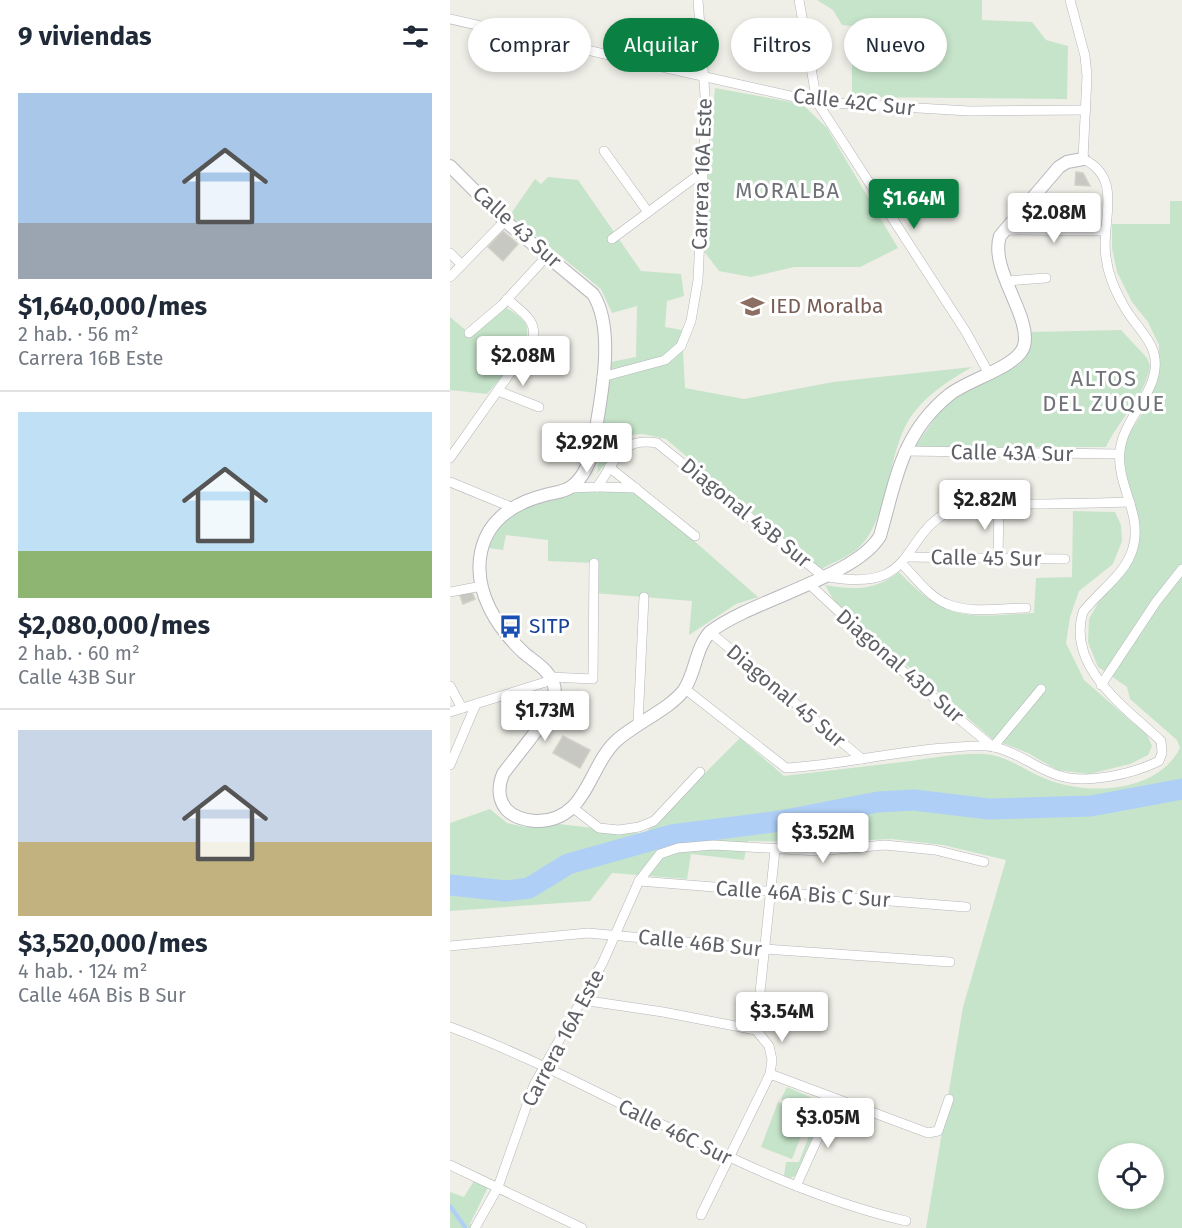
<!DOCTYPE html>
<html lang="es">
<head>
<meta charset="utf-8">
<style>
  body { margin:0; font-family:"Fira Sans",sans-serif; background:#f6f6f7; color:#1f2937; height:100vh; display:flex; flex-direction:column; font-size:22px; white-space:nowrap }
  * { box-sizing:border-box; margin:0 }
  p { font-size:20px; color:#747a83 }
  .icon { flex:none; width:33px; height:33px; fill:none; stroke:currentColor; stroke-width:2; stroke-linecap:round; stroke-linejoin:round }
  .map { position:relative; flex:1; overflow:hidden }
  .drawer { display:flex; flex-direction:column; background:#fff; width:450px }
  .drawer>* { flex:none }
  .banner { position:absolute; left:18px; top:18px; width:570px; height:54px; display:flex; gap:12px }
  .fabs { position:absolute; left:648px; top:1143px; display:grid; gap:12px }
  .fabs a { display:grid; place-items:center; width:66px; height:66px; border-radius:50%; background:#fff; box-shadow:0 3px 9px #0003; font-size:30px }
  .price { position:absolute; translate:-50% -51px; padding:0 14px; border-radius:6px; background:#fff; color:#222; font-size:20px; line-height:39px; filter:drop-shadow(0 2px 3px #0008) }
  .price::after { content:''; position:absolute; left:50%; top:36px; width:18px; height:14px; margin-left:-9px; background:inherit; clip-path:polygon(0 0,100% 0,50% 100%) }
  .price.selected { background:#0b8043; color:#fff }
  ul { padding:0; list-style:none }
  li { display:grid; align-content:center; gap:12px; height:318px; padding:0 18px }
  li+li { border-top:2px solid #e0e1e3 }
  li span { display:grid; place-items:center; height:186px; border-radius:0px; color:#555 }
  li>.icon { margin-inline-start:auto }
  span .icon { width:108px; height:108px; fill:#fffc; stroke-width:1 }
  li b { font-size:26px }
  h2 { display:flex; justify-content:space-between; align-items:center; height:72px; padding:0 18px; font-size:26px }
  .tag { padding:0 21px; border-radius:27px; background:#fff; box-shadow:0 3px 9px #0003; font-size:21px; line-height:54px }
  .tag.selected { background:#0b8043; color:#fff }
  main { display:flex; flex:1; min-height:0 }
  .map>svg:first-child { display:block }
  .green { fill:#c6e4ca; fill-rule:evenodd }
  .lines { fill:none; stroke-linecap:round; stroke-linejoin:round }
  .stream { stroke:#afcff7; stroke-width:4 }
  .river { stroke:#afcff7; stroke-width:21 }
  .building { fill:#c8c8c2; stroke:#d3d1c6; stroke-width:1.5 }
  .street-casing { stroke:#b4b6ba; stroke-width:10 }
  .secondary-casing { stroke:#b6b8bd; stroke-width:14 }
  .street { stroke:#fff; stroke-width:9 }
  .secondary { stroke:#fff; stroke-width:12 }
  .labels { text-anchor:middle; stroke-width:6; stroke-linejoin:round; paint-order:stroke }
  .street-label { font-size:21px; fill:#5f6166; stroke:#fff }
  .education-label { font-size:21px; fill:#785e54; stroke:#fff; text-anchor:start }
  .transit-label { font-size:21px; fill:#164399; stroke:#fff; text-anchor:start }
  .neighbourhood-label { font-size:22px; letter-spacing:1.5px; fill:#707378; stroke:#fff }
</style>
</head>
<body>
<main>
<section class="drawer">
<h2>9 viviendas<svg class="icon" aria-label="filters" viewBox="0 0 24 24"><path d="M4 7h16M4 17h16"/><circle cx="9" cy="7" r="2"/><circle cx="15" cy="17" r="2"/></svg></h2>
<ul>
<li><span style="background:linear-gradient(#a9c7e8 70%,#9aa5b1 0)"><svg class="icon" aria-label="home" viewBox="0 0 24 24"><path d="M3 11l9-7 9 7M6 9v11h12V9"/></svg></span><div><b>$1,640,000/mes</b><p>2 hab. · 56 m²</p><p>Carrera 16B Este</p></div></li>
<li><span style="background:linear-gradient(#bfe0f5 75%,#8fb573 0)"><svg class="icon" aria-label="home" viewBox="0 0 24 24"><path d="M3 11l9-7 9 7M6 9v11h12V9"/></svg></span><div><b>$2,080,000/mes</b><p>2 hab. · 60 m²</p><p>Calle 43B Sur</p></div></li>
<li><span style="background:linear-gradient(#c9d6e8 60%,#c2b280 0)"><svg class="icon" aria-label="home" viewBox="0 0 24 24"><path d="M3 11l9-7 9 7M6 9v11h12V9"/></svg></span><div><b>$3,520,000/mes</b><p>4 hab. · 124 m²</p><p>Calle 46A Bis B Sur</p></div></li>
</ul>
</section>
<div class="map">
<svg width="732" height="1228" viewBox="0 0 732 1228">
  <rect width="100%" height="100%" fill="#efeee7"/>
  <g class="green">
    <polygon points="367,0 532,0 532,20 582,22 596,40 618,46 617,99 402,97 402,26 392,25 383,10"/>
    <path d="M265 88 352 104 377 128 448 248 410 267H344L301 277 269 271 250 246C258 194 260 141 265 88Z"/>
    <path d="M98 177 128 180 191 271 231 274 234 296 217 301 215 327 232 330 235 388 294 399 383 382 522 367C498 381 472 397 457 423 437 459 438 524 406 550 396 558 381 563 370 570L216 439 193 434 178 435 147 474 161 362 186 357 187 306 162 313 151 289 60 215 85 179 91 184Z"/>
    <path d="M720 201H732V1228H476L513 1007 556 860 493 845 442 839 373 842 298 841 294 860 241 854 237 879 162 873 140 901 0 911V823L40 809 57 823 75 827 109 824 194 834 290 738 334 776C376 771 418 766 461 761 484 758 509 753 533 754 557 755 575 771 596 779 639 796 707 793 730 748L727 740 680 699 677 687 648 667 638 642 639 619 648 603 678 570 688 545 687 522 672 467 675 440 697 406 709 374V345L698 322 682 302 667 272 662 248V224H720ZM658 1154H704V1198H658Z"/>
    <path d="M52 305C58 309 66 313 72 319 92 338 50 378 37 394L0 390V317L19 333Z"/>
    <path d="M671 330 697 358 700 366C696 395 668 421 656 447H465L492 408 504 397 570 364 576 356 580 332Z"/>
    <path d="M136 489H185L308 597 286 604 239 635 242 601 144 593V563L98 561V540L56 535 53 550 39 548C57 501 94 505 136 489Z"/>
    <path d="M623 511 665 512 671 525 672 541 663 564 629 591 620 617 616 643 634 680 697 735 702 746 698 755 680 764 639 774 607 770 578 753 542 739 386 604 375 585C405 590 424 591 449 572 497 623 519 617 584 613L586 578 622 577Z"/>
    <polygon points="337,1087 374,1103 376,1107 345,1176 340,1178 334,1176 336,1162 349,1162 367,1115 363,1110 331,1099"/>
    <polygon points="328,1102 360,1114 342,1159 311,1147"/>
    <polygon points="24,1181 38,1187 20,1224 26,1228 0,1228 0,1192 14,1197"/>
  </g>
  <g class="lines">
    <polyline class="stream" points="0,1206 15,1227"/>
    <polyline class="river" points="0,885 56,891 79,888 118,864 221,835 330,821 428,802 464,800 539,809 641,806 732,789"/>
  </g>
  <g class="building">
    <polygon points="626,172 633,173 640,186 625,185"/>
    <polygon points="53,231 68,244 53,261 38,247"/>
    <polygon points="22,592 25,599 13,604 9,593"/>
    <polygon points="113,736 140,750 130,768 103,753"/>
  </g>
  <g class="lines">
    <defs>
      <g id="street">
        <polyline points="349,0 367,102 516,332 538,372"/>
        <polyline points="0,19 367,102 519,111 636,110"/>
        <polyline points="154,151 198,212"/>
        <polyline points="554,230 654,231"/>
        <polyline points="162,239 251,173"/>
        <polyline points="0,253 12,265"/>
        <polyline points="0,277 55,221"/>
        <polyline points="557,281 596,278"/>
        <polyline points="19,333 52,305 97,256"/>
        <polyline points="152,377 215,360 231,346 241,321 248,280 256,109 248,0"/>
        <polyline points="48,391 89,407"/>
        <polyline points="454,451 669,454"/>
        <path d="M0 458 82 342C89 321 72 312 57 299"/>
        <polyline points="159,467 245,536"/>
        <polyline points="0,482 61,507"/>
        <polyline points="147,487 186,488"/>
        <path d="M120 488 147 487C166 462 169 436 207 443L373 576C476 596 444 530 511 506 530 499 556 504 575 504 610 504 645 503 680 502"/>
        <polyline points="457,557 615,559"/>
        <polyline points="548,558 549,503"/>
        <path d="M452 564C465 577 479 597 497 604 521 614 552 608 576 608"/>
        <polyline points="358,583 467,684 543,747 591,689"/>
        <polyline points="0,592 32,586"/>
        <polyline points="260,632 412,759"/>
        <polyline points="100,677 143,679 144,563"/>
        <polyline points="651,685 706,602 732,569"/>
        <polyline points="0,686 12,708"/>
        <path d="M234 688 336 768C389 765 441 752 494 748 511 747 528 744 544 747 568 752 585 768 607 775 635 785 683 774 709 761L712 753 711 741C676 708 616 667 633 612 649 591 676 574 683 548 693 514 666 485 670 451 673 418 709 392 705 359 703 340 684 324 675 308 666 293 658 275 656 257 650 224 675 178 633 159L637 76 635 56 620 0"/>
        <polyline points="0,712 102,680"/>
        <polyline points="188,723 194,597"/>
        <polyline points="0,765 26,704"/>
        <polyline points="122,807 149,828 169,830 189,827 204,821 250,772"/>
        <polyline points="189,881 516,907"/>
        <polyline points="0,946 138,933 315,949 500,962"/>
        <polyline points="132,1000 213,1012 306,1030"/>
        <path d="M0 1027C156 1084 293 1183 456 1221"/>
        <polyline points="320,1074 478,1133 488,1131 499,1099"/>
        <polyline points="0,1165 132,1228"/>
        <polyline points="346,1186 385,1100"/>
        <polyline points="251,1215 320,1074 322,1060 319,1046 306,1030 325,850"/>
        <polyline points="25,1228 48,1187 84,1085 153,962 189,881 210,854 228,848 263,845 368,851 435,845 485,850 534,862"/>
      </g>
      <path id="secondary" d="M0 166 55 221 143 294C168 333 148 412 141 457 137 468 131 480 121 487 114 492 102 493 95 495 64 503 38 519 31 552 23 591 47 628 74 653 82 660 92 665 98 674 104 681 106 690 104 699 100 718 65 757 53 774 48 786 48 799 56 809 63 817 75 820 85 821 136 823 138 768 165 742 184 724 220 709 234 690 246 672 245 649 260 632 301 600 406 577 430 536 446 480 451 434 499 395 517 380 568 367 574 346 582 316 539 270 550 236L609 167 617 162 633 159"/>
    </defs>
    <use href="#street" class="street-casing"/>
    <use href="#secondary" class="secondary-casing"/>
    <use href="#street" class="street"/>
    <use href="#secondary" class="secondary"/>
  </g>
  <defs>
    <symbol id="school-bare" viewBox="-9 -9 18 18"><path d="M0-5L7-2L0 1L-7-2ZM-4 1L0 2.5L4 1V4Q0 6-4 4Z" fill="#8d6e63" stroke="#fff" stroke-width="2.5" paint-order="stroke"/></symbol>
    <symbol id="bus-bare" viewBox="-9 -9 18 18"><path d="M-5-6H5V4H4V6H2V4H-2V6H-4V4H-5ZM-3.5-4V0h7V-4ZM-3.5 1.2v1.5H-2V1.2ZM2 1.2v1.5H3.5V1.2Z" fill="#1a4fb4" stroke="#fff" stroke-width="2.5" paint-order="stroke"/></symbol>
  </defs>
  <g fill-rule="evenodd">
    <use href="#school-bare" x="286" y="290" width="33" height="33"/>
    <use href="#bus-bare" x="44" y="610" width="33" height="33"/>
  </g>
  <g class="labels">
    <g class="street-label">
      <text transform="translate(404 102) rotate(6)" y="7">Calle 42C Sur</text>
      <text transform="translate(252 174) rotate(-88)" y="7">Carrera 16A Este</text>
      <text transform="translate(67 227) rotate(42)" y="7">Calle 43 Sur</text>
      <text transform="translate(562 453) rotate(1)" y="7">Calle 43A Sur</text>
      <text transform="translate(296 513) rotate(39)" y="7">Diagonal 43B Sur</text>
      <text transform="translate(536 558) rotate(1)" y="7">Calle 45 Sur</text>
      <text transform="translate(450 666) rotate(41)" y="7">Diagonal 43D Sur</text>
      <text transform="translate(336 696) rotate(40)" y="7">Diagonal 45 Sur</text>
      <text transform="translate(353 894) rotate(4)" y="7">Calle 46A Bis C Sur</text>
      <text transform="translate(250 943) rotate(6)" y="7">Calle 46B Sur</text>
      <text transform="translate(113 1038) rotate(-62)" y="7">Carrera 16A Este</text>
      <text transform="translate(225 1132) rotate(26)" y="7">Calle 46C Sur</text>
    </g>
    <g class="education-label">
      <text x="320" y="313">IED Moralba</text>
    </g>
    <g class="transit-label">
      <text x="79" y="633">SITP</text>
    </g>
    <g class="neighbourhood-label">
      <text x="338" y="198">MORALBA</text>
      <text x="654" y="386">ALTOS<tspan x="654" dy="25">DEL ZUQUE</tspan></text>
    </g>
  </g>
</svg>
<div class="fabs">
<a><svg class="icon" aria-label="locate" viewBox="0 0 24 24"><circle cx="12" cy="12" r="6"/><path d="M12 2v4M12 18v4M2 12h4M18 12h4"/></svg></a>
</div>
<b class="price selected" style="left:464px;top:230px">$1.64M</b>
<b class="price" style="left:604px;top:244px">$2.08M</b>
<b class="price" style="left:73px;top:387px">$2.08M</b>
<b class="price" style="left:137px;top:474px">$2.92M</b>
<b class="price" style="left:535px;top:531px">$2.82M</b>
<b class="price" style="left:95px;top:742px">$1.73M</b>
<b class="price" style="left:373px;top:864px">$3.52M</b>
<b class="price" style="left:332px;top:1043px">$3.54M</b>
<b class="price" style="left:378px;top:1149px">$3.05M</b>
<div class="banner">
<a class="tag">Comprar</a>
<a class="tag selected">Alquilar</a>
<a class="tag">Filtros</a>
<a class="tag">Nuevo</a>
</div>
</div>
</main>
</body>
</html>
